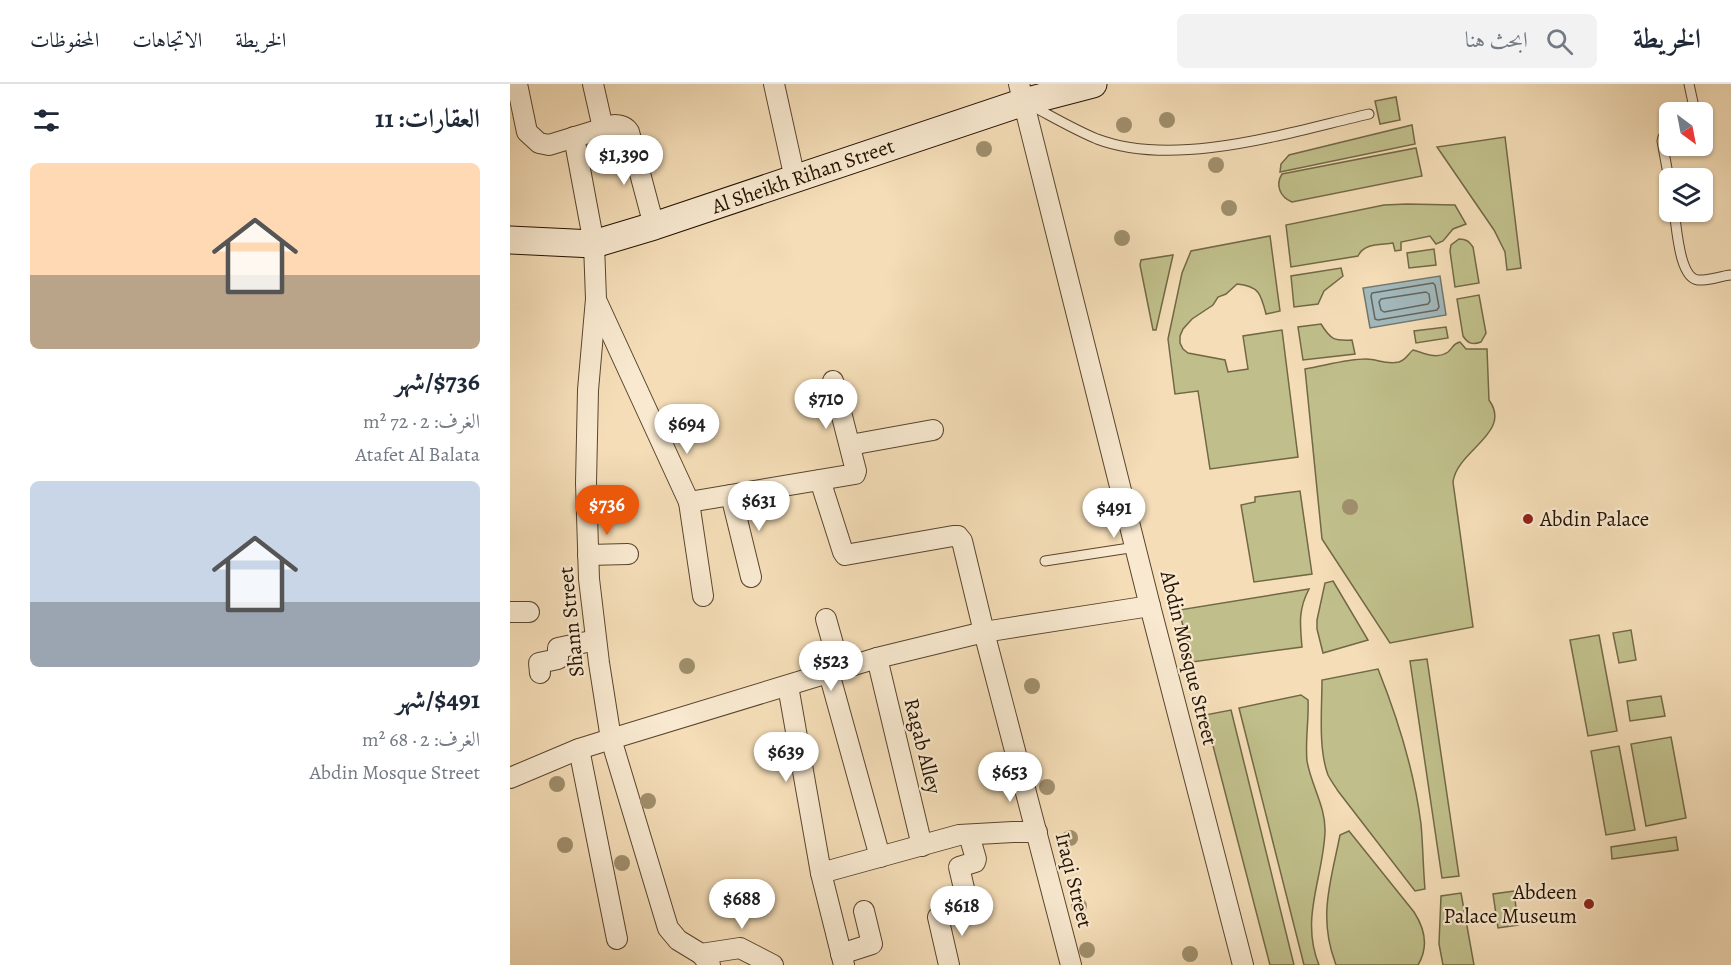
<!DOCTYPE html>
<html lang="ar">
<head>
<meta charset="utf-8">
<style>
  body { margin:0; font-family:Alegreya,Amiri,serif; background:#f2f2f3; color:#1f2937; direction:rtl; height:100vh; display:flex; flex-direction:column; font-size:22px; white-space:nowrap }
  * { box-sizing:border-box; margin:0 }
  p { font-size:20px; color:#747a83 }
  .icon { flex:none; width:33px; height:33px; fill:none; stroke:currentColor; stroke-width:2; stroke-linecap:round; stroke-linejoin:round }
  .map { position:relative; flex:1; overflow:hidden; direction:ltr }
  .side { display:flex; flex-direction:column; background:#fff; width:510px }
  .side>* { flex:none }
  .needle { width:39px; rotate:148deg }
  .controls { position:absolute; left:1149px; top:18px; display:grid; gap:12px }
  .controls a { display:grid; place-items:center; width:54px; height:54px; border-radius:9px; background:#fff; box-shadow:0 2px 4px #0004; font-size:30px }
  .price { position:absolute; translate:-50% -51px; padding:0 14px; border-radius:21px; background:#fff; color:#222; font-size:20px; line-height:39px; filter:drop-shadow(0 2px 3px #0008) }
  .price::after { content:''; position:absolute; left:50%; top:36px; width:18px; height:14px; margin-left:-9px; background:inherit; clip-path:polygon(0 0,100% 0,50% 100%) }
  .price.active { background:#ea580c; color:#fff }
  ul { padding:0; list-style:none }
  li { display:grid; align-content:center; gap:12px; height:318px; padding:0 30px }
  li span { display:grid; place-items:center; height:186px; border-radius:9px; color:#555 }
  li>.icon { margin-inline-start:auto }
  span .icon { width:108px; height:108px; fill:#fffc; stroke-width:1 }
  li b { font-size:26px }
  h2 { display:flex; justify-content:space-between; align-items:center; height:72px; padding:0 30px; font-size:26px }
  header { display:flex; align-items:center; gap:36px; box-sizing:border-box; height:84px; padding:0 30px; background:#fff; border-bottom:2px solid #e0e1e3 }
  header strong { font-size:28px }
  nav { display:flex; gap:33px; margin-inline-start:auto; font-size:21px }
  .search { width:420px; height:54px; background:#f2f2f3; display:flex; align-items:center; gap:15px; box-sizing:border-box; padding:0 21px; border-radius:9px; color:#747a83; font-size:22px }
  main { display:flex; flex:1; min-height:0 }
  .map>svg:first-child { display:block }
  .green { fill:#c0bf8b; stroke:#726846; stroke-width:1.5 }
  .water { fill:#a2b8bb; stroke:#707670; stroke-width:1.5 }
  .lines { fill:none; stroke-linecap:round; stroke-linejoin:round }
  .shore { stroke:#64655e; stroke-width:1.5 }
  .lane-casing { stroke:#59452e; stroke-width:11 }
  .street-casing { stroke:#59452e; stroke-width:22 }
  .secondary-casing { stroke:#251200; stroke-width:29 }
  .lane { stroke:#f8e9d0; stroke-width:9 }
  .street { stroke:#f8e9d0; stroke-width:20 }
  .secondary { stroke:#f8e9d0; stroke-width:27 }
  .tree { fill:#a08f6d }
  .poi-dot { fill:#8f2418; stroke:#f8e9d0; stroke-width:2 }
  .labels { text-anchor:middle; stroke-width:4.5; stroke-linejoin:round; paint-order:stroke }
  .street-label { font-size:21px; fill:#251200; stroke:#f8e9d0 }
  .poi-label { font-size:21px; fill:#251200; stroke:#f8e9d0; text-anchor:start }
</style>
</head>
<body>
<header>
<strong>الخريطة</strong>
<div class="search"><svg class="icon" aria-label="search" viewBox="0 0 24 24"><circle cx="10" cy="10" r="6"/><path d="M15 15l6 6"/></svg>ابحث هنا</div>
<nav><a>الخريطة</a><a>الاتجاهات</a><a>المحفوظات</a></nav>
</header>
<main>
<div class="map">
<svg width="1221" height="881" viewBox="0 0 1221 881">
  <rect width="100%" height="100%" fill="#f4ddb7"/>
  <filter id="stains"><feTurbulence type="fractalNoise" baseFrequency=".00333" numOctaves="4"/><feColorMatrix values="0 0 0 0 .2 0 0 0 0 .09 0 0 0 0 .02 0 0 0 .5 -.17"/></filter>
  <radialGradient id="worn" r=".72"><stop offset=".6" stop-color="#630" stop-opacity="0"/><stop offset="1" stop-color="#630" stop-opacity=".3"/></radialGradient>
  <g class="green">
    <polygon points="886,13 890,36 870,40 865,17"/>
    <polygon points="902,41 905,60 770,88 771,80 779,71"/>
    <polygon points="995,53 1011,184 997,186 995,168 984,146 927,63"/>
    <path d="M906 64 912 92 782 118C770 113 765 101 772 90Z"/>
    <path d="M897 120 945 121 956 140 943 145 933 157 926 160 920 152 891 158V166L885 167 883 159C869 161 854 159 848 172L781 183 776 141 874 121Z"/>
    <path d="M760 152 770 227 756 230C751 210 749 202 727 200L716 210 708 213 703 221 682 235 673 245 670 252V259L673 265 678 269 715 276 718 288 738 285 733 252 772 246 788 373 700 385 688 307 665 310 658 255 672 189 681 167Z"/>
    <path d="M949 155C956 155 959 157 963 163L969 199 945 203 940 167 941 161Z"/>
    <polygon points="924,165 926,181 899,184 897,169"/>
    <polygon points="663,171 646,246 643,246 630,181 631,176"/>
    <polygon points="831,184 833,192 814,207 808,220 784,223 781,192"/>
    <path d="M969 211 976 249 971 258C963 261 958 260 953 252L947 215Z"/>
    <path d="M811 240C821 256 824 257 842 256L845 270 793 276 788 243Z"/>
    <polygon points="936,243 938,254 906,259 904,247"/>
    <path d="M950 258 956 265H977L979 316C1003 349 947 366 943 398L963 543 880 559 812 455 795 285C814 282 836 275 856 275 868 275 875 281 889 278 896 276 898 270 903 266 914 269 926 276 938 268 944 263 942 260 950 258Z"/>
    <polygon points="790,407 802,490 744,498 731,421 745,418 745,413"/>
    <polygon points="823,497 858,556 813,569 807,545 807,536 815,499"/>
    <path d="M799 505C788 526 790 540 792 563L682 578 669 526Z"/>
    <polygon points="1121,546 1126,576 1109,579 1103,549"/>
    <polygon points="1089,551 1107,647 1078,652 1060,556"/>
    <polygon points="917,575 949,792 932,794 900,577"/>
    <path d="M868 585C888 635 904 686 911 740 913 761 913 783 915 805L905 807 828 707C825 702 821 697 818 691 808 664 812 625 812 596Z"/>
    <path d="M791 611 798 616C799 636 795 657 797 677 801 701 816 723 815 748 813 795 790 834 809 881H794L729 624Z"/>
    <polygon points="1151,612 1155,632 1120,637 1117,617"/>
    <polygon points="721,626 784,881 760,881 695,631"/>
    <polygon points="1161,653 1176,734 1136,742 1121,660"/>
    <polygon points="1109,662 1125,746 1096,751 1081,667"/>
    <path d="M839 747 904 828C915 845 919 863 908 881H826L825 878C808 832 821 797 830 751Z"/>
    <polygon points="1166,753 1168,766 1102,775 1101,763"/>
    <polygon points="1004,807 1008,841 988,844 983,810"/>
    <polygon points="951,809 964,881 933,881 929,860 931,812"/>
  </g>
  <polygon class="water" points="930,192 936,231 860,244 853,204"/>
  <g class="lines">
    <g class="shore">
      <polygon points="923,199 925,201 929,223 927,226 868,236 865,235 861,212 862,209"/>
      <polygon points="916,208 919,210 920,217 918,220 874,228 871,226 869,218 871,215"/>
    </g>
    <defs>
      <g id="lane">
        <polyline points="1179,0 1185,28"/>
        <path d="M522 22C543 33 565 46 587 55 666 85 780 48 859 30"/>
        <polyline points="1160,50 1153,53 1152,57 1160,101"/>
        <path d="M1164 128C1167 143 1169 194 1188 196 1198 197 1210 192 1221 191"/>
        <polyline points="535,477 626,463"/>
      </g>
      <g id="street">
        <path d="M7 0 17 48 29 59 39 61 104 41C110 41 116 43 119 48L144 142"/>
        <polyline points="83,0 93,44"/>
        <polyline points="264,0 285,95"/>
        <polyline points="509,0 640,522 733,881"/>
        <polyline points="64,53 84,160 86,215 78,306 76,399 79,495 89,579 101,655 158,844 168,856 191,870 200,881"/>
        <polyline points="87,218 179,418 345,390 346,387 323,297"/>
        <polyline points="340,361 423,346"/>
        <polyline points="310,396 333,468 335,471 443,452 448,452 452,457 474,548 561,881"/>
        <polyline points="221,411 241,493"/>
        <polyline points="179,418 193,512"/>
        <polyline points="78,471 118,470"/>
        <polyline points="0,528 19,528"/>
        <polyline points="316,535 330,585"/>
        <polyline points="367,574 412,762"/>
        <polyline points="30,589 29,579 48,575 48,564 86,556"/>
        <polyline points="319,589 370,773"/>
        <polyline points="278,602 311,789"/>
        <polyline points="69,665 107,855"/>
        <polyline points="0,694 69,665 101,655 367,574 474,548 640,522"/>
        <polyline points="456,813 449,783 465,778 466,775 459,751"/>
        <polyline points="428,833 439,881"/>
        <polyline points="191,870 230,864 263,881"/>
        <polyline points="331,870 362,860 354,827"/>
        <polyline points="334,881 311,789 449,751 503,748 527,748"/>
      </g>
      <polyline id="secondary" points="0,156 84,160 144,142 514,18 583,0"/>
    </defs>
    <use href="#lane" class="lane-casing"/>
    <use href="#street" class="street-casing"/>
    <use href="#secondary" class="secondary-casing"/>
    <use href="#lane" class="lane"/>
    <use href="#street" class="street"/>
    <use href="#secondary" class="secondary"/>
  </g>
  <g class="tree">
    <circle cx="657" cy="36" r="8"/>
    <circle cx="614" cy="41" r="8"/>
    <circle cx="474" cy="65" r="8"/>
    <circle cx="706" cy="81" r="8"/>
    <circle cx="719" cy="124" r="8"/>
    <circle cx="612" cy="154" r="8"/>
    <circle cx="840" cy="423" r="8"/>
    <circle cx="177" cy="582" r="8"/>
    <circle cx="522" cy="602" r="8"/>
    <circle cx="47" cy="700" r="8"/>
    <circle cx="537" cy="703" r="8"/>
    <circle cx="138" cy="717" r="8"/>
    <circle cx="560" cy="754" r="8"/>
    <circle cx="55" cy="761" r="8"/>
    <circle cx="112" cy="779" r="8"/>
    <circle cx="569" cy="822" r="8"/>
    <circle cx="577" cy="866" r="8"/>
    <circle cx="680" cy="870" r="8"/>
  </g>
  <g class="poi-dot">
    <circle cx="1018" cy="435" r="6"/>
    <circle cx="1079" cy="820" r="6"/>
  </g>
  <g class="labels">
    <g class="street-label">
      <text transform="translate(293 92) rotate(-19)" y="7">Al Sheikh Rihan Street</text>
      <text transform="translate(61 538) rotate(-96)" y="7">Shann Street</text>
      <text transform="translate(679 574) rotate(76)" y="7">Abdin Mosque Street</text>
      <text transform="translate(413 662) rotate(76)" y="7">Ragab Alley</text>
      <text transform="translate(564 796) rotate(76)" y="7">Iraqi Street</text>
    </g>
    <g class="poi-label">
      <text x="1030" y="442">Abdin Palace</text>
      <text x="1067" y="815" text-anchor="end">Abdeen<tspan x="1067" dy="24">Palace Museum</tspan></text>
    </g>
  </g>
  <rect width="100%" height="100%" filter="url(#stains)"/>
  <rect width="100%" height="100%" fill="url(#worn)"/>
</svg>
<div class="controls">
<a><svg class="needle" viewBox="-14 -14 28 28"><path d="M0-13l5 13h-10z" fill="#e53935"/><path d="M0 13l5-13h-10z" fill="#747a83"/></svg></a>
<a><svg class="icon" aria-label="layers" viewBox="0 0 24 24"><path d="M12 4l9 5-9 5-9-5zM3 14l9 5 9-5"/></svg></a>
</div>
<b class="price" style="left:114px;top:102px">$1,390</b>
<b class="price" style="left:316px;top:346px">$710</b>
<b class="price" style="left:177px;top:371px">$694</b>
<b class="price" style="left:249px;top:448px">$631</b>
<b class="price active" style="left:97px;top:452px">$736</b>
<b class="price" style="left:604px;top:455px">$491</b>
<b class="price" style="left:321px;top:608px">$523</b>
<b class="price" style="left:276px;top:699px">$639</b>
<b class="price" style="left:500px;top:719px">$653</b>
<b class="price" style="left:232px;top:846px">$688</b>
<b class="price" style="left:452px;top:853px">$618</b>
</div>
<section class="side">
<h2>العقارات: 11<svg class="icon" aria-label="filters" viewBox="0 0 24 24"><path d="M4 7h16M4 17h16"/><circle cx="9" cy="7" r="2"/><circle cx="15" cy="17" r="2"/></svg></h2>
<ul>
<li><span style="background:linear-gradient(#ffd9b3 60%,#b9a48a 0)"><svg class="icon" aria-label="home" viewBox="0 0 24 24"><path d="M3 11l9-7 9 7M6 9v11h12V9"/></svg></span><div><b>$736/شهر</b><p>الغرف: 2 · 72 m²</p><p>Atafet Al Balata</p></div></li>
<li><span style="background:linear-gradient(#c9d6e8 65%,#9aa5b1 0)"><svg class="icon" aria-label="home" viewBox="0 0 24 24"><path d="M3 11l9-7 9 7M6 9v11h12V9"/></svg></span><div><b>$491/شهر</b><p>الغرف: 2 · 68 m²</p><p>Abdin Mosque Street</p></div></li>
</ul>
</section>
</main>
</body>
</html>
